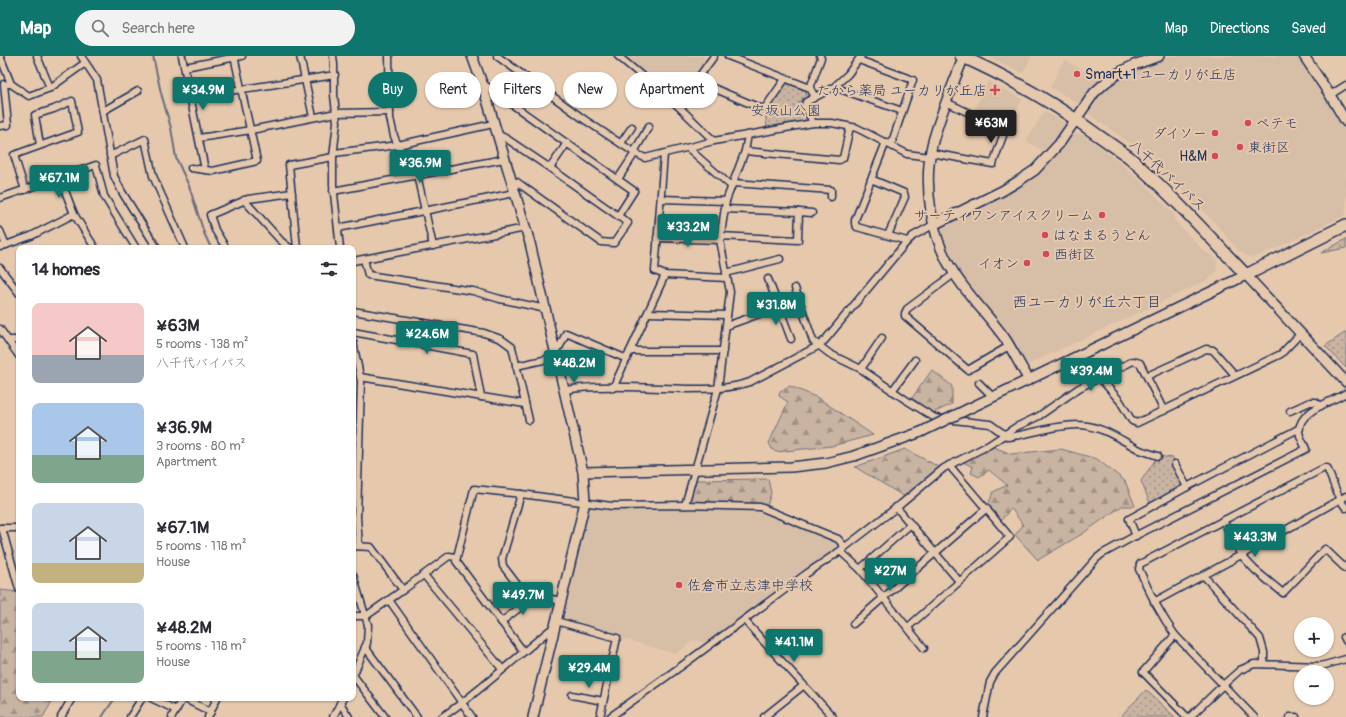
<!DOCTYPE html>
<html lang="en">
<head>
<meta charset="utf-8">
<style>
  body { margin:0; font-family:Pangolin,"Klee One",sans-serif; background:#f2f2f3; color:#2b2b33; height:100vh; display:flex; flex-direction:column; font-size:15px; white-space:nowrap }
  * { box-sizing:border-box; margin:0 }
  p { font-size:13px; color:#7c7c81 }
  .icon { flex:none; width:22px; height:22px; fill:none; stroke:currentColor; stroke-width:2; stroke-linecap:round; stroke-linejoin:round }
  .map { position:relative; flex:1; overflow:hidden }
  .panel { position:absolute; left:16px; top:189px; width:340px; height:456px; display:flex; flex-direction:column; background:#fff; border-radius:8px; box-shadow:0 1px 3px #0004 }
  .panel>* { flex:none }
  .top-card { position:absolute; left:368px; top:16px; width:380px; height:36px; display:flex; gap:8px }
  .tools { position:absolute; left:1294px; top:561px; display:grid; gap:8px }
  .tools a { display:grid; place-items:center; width:40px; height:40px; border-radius:50%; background:#fff; box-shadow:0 1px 3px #0004; font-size:20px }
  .price { position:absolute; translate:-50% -34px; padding:0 9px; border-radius:4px; background:#0f766e; color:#fff; font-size:13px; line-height:26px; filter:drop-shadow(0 1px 2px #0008) }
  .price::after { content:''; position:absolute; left:50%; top:24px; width:12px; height:9px; margin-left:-6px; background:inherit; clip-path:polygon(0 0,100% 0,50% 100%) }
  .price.selected { background:#222; color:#fff }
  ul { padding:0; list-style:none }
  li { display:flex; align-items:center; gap:12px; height:100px; padding:0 16px }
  li span { display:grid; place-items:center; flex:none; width:112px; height:80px; border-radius:8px; color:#555 }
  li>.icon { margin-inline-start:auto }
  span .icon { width:48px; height:48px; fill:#fffc; stroke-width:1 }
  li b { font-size:17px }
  h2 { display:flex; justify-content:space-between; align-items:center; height:48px; padding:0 16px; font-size:17px }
  .pill { padding:0 14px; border-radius:18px; background:#fff; box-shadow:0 1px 3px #0004; font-size:14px; line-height:36px }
  .pill.selected { background:#0f766e; color:#fff }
  header { display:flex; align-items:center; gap:24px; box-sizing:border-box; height:56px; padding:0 20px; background:#0f766e; color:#fff }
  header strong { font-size:19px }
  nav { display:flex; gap:22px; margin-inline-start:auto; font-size:14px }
  .search { width:280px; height:36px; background:#f2f2f3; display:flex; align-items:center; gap:10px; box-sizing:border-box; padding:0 14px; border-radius:22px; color:#7c7c81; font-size:15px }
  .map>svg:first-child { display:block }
  .built { fill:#d7bea7 }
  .grass { fill:url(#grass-dots); stroke:#727180 }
  .forest { fill:url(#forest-firs); stroke:#727180 }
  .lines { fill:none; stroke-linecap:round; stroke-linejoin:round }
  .stream { stroke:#6b6c7d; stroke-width:2 }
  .street-casing { stroke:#1b2f5e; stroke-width:9 }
  .secondary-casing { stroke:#1b2f5e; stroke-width:12 }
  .highway-casing { stroke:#1b2f5e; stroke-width:14 }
  .street { stroke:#e6c9ad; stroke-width:6 }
  .secondary { stroke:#e6c9ad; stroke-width:9 }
  .highway { stroke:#e6c9ad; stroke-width:11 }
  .secondary-bridge-casing { stroke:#1b2f5e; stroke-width:12; stroke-linecap:butt }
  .secondary-bridge { stroke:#e6c9ad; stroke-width:9 }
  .poi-dot { fill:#d1495b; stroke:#e6c9ad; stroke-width:1.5 }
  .labels { text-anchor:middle; stroke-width:4; stroke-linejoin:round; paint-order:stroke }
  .poi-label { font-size:14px; fill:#1b2f5e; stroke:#e6c9ad; text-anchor:start }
  .park-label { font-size:14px; fill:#2c3c65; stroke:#e6c9ad }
  .street-label { font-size:14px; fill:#1b2f5e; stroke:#e6c9ad }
  .neighbourhood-label { font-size:15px; fill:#1b2f5e; stroke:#e6c9ad }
</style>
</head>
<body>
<header>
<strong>Map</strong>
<div class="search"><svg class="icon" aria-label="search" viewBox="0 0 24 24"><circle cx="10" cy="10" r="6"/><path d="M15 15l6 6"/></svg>Search here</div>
<nav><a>Map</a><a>Directions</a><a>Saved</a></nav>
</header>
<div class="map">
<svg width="1346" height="661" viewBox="0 0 1346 661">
  <defs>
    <pattern id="grass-dots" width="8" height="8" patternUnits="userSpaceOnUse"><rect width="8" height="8" fill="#c9b3a1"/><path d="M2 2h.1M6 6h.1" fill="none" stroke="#a29286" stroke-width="1.8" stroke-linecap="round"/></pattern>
    <pattern id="forest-firs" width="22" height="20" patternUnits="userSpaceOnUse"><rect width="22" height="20" fill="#c9b3a1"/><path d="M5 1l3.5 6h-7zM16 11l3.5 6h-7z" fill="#a29286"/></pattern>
  </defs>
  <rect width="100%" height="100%" fill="#e6c9ad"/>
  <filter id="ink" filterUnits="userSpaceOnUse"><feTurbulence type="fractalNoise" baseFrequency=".025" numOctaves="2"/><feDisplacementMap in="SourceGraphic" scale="8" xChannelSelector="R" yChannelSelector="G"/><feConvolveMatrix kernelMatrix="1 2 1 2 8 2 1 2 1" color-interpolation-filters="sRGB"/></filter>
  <g filter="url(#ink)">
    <g class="built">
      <polygon points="624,0 704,0 707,3 680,41 677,42"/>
      <polygon points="987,0 1032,0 1023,17"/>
      <polygon points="1171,0 1298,0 1326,41 1346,74 1346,159 1259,200 1253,201 1247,200 1239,195 1216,168 1175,127 1135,91 1089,58 1088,53 1097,40 1122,20 1136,13"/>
      <polygon points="1064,4 1100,23 1081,46 1078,47 1050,31"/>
      <polygon points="988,25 1022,43 1008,71 974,55"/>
      <polygon points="1044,55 1066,67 1066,69 1046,96 1026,85"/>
      <polygon points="1071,78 1083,78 1121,107 1145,129 1174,158 1174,164 1205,196 1213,200 1217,205 1216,217 1206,225 1027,309 1010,284 958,217 947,197 938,172 940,170 1003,139 1039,116"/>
      <polygon points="589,451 607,454 746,454 768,459 835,485 837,493 708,587 693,584 676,598 563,565"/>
    </g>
    <g class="grass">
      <polygon points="786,27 806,34 807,42 799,46 808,63 808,66 767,73 765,55 766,55"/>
      <polygon points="1346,183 1346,192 1321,197"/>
      <polygon points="1346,276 1346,312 1325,290"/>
      <polygon points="1158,400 1173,402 1187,431 1151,450 1141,425"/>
      <polygon points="1146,634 1175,661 1120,661"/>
    </g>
    <g class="forest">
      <polygon points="932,314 952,330 952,348 933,357 912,342"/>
      <polygon points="790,330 818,342 873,379 832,390 776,396 772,393 769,387 788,346 779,340 780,335"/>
      <polygon points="989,389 1011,398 1061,393 1097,403 1125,425 1135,450 1122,450 1082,478 1038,504 1015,479 1023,469 1011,452 999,467 987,452 993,436 1007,429 989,414 979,421 971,417 973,411 963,406"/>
      <polygon points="905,393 939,411 938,414 905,441 855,411"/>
      <polygon points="768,423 771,437 767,450 690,446 694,426 697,424"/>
      <polygon points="0,534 19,536 17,550 19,551 19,642 54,642 43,661 0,661"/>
    </g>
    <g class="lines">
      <g class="stream">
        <polyline points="153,0 161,37 171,72 176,102 189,130 204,177 211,192"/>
        <polyline points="102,661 115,642"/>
      </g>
      <defs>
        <g id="street">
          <polyline points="0,0 11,28 8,28"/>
          <polyline points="81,0 97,24 114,120 122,136 157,192"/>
          <polyline points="182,0 205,114"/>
          <polyline points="300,0 313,61"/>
          <polyline points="333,0 334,8 334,39 337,66 333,101 333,129 340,192"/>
          <polyline points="389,0 390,62 394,80 401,96 417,119 433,190"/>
          <polyline points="497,0 585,64 635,97 645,102 714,85 813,67 832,67 857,72 907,98 930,101"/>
          <polyline points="618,0 678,50 714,85"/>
          <polyline points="728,0 810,32"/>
          <polyline points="859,4 913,24 891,89"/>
          <polyline points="185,11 242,0"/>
          <polyline points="697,25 760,52 765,52 785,23"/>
          <polyline points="482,27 634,135 618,160"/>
          <polyline points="11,28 29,40 50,32 37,0"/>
          <polyline points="834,31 902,55"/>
          <polyline points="50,32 85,7"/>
          <polyline points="1330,39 1346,29"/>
          <polyline points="191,41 335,19"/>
          <polyline points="815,41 810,32 821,2 820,0"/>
          <polyline points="678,50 714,0"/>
          <polyline points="103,55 138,35"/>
          <polyline points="813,67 805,49 806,46 834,31 848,18 861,0"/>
          <polyline points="0,70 8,69 4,28"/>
          <polyline points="497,78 507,83 550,112 628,167 614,187 601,186 521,129 517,126 512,127"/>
          <polyline points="199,82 251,74 336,57 390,56"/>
          <polyline points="886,86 855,164 855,168 857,171 907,185"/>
          <polyline points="621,87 632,71"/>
          <polyline points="688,92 731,130"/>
          <polyline points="745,95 839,104 843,102 850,71"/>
          <polyline points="634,96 649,70"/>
          <polyline points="334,97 398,89 493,68"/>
          <polyline points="931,97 993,108 1005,74 946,46"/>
          <polyline points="664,98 655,215 665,219 727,222"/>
          <polyline points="110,100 145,83 153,120 185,192"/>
          <polyline points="191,112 213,115 257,105 234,0"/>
          <polyline points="550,112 567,87"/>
          <polyline points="60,122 74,158"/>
          <polyline points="618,123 635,97"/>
          <polyline points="871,123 904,137 905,141 888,179"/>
          <polyline points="733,127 831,134 831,141"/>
          <polyline points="25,134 14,99 78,76 72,45 54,53 35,59 40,89"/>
          <polyline points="333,135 504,103"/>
          <polyline points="0,142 96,109 104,140 136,192"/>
          <polyline points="661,143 726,145"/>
          <polyline points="244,144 281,185 290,192"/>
          <polyline points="799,156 812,157"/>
          <polyline points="338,172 515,137"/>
          <polyline points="0,175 6,189"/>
          <polyline points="720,180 798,184 799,156 725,153"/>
          <polyline points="657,182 720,184"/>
          <polyline points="0,191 31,180 74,158 95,192"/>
          <polyline points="226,192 215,174 210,159 248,143 292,137"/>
          <polyline points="297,192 289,109 333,101"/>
          <polyline points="364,203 368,219 473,235 500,243 546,253"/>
          <polyline points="353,205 526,172"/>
          <polyline points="0,212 19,237"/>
          <polyline points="726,217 780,203"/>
          <polyline points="954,218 907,253 905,257 905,260 968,314 1009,290"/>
          <path d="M795 232 813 285 830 298 861 313 906 344 935 362 990 368 1008 381C1031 378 1054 369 1078 369 1101 369 1121 384 1140 394 1146 396 1152 398 1158 400"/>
          <polyline points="779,251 791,283"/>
          <polyline points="353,255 484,277 501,283 512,291 529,364"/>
          <polyline points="648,257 727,259"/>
          <polyline points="726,270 779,251 768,223"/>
          <polyline points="0,273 19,300"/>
          <polyline points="353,276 473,298 481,341"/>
          <polyline points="10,284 19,284"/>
          <polyline points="353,286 361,325 357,461 359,490"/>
          <polyline points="420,288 424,267"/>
          <polyline points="555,294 560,290 566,277 627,303"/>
          <polyline points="630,295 723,295"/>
          <polyline points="516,310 557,301"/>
          <polyline points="861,313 882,282"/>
          <polyline points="1147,320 1206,293 1213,294 1235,319"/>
          <polyline points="360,321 525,348"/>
          <polyline points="1100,322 1120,345 1132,365 1137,367 1281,298 1301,277"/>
          <polyline points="979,327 993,341"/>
          <polyline points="613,332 665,219"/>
          <path d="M565 334C601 328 648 332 687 333 708 333 729 333 750 326L818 290 825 284 904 189 913 180 933 169"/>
          <polyline points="892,335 915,304"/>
          <polyline points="1290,355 1310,346 1316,346 1321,350"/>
          <polyline points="1175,408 1187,431"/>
          <polyline points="521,438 612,450 685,449 760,451 838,483 845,491"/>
          <polyline points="685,449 718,333 730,236 720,184 726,145 745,95 748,79"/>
          <polyline points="896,451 959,525"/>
          <polyline points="1223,464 1241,499 1255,514 1283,537 1325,493 1346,513"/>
          <polyline points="0,472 19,472"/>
          <polyline points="2,472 19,533"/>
          <polyline points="1136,480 1129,463 1187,431 1300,372"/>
          <polyline points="353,490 371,491 403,534"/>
          <polyline points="840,495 860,513 924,592"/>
          <polyline points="860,513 911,468"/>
          <polyline points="353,519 368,569 367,587 353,620"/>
          <polyline points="424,519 502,613"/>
          <polyline points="1204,520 1260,582 1264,596 1264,608"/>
          <polyline points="389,544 472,661"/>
          <polyline points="1154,546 1241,499 1346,440"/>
          <polyline points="353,560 366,560 403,534 449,500 456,501"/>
          <polyline points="744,564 833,661"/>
          <polyline points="556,565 617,582 600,661"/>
          <polyline points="501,566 535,540"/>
          <polyline points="853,568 987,452"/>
          <polyline points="908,571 1010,481 949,409"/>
          <polyline points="1175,579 1143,616 1187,661"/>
          <polyline points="1344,581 1346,585"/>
          <polyline points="365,591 417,661"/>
          <polyline points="523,595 456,505 474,433 521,438 502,503 503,510 523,536 528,538 561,545"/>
          <polyline points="353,619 385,661"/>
          <polyline points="572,639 603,645"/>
          <polyline points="151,642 176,654"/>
          <polyline points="183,642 211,656"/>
          <polyline points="340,647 349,661"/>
          <polyline points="61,661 72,642"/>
          <polyline points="130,661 142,642"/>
          <polyline points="172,661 183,642"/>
          <polyline points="208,661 217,642"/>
          <polyline points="333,661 343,642"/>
          <path d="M442 661C482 634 517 600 555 570"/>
          <polyline points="610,661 687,606 806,518 840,495 901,448 944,412 989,389 1016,371 1039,360 1079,332 1133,305 1140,307 1164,355"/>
          <polyline points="764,661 803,630"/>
          <path d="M983 661 990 626 995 617 1096 503 1102 498 1133 481 1306 393C1304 388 1299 380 1299 375 1299 354 1332 346 1346 337"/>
          <polyline points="1190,661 1223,629 1240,614 1254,608 1321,610 1346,603"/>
          <path d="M1254 661 1175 579C1160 558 1149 536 1139 513L1140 508 1324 412H1327L1340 444 1346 452"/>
          <polyline points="1290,661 1296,661"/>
        </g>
        <g id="secondary">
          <polyline points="472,0 482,27 530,187 583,416 585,446 533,661"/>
          <path d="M964 0C953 29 940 58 932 89 923 129 931 183 954 217 969 241 990 261 1006 284 1014 297 1021 311 1029 324"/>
          <polyline points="1304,0 1330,39 1346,66"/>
          <polyline points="933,169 1002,135 1017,126 1035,114 1059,88 1094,37 1106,26 1120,16 1134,9 1159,0"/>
          <polyline points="968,353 1246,219 1346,326"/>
          <polyline points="583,416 791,411 826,407 854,400 921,376"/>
        </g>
        <path id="highway" d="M961 0C1010 22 1056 48 1099 80 1109 87 1119 94 1129 101 1171 138 1208 179 1246 219L1346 169"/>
      </defs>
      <use href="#street" class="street-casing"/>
      <use href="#secondary" class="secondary-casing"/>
      <use href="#highway" class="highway-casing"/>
      <use href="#street" class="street"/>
      <use href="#secondary" class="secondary"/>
      <use href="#highway" class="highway"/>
      <defs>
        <polyline id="secondary-bridge" points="921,376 968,353"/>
      </defs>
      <use href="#secondary-bridge" class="secondary-bridge-casing"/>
      <use href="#secondary-bridge" class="secondary-bridge"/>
    </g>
  </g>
  <g class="poi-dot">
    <circle cx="1077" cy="18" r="4"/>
    <path d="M993 28h4v4h4v4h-4v4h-4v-4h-4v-4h4z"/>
    <circle cx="1248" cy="67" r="4"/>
    <circle cx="1215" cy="77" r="4"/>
    <circle cx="1240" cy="91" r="4"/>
    <circle cx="1215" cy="100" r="4"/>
    <circle cx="1102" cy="159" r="4"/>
    <circle cx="1045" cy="179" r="4"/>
    <circle cx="1046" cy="198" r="4"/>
    <circle cx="1027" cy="207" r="4"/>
    <circle cx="679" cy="529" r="4"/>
  </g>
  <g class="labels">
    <g class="poi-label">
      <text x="1085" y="23">Smart+1 ユーカリが丘店</text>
      <text x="987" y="39" text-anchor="end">たから薬局 ユーカリが丘店</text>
      <text x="1256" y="72">ペテモ</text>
      <text x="1207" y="82" text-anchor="end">ダイソー</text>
      <text x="1248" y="96">東街区</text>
      <text x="1207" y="105" text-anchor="end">H&amp;M</text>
      <text x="1094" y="164" text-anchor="end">サーティワンアイスクリーム</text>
      <text x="1053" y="184">はなまるうどん</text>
      <text x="1054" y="203">西街区</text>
      <text x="1019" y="212" text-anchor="end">イオン</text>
      <text x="687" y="534">佐倉市立志津中学校</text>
    </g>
    <g class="park-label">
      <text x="786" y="59">安坂山公園</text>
    </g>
    <g class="street-label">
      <text transform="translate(1168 119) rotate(43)" y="5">八千代バイパス</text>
    </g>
    <g class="neighbourhood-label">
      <text x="1087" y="251">西ユーカリが丘六丁目</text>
    </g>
  </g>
</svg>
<div class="tools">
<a>+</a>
<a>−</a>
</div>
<b class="price" style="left:203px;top:55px">¥34.9M</b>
<b class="price selected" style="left:991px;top:88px">¥63M</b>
<b class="price" style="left:420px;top:128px">¥36.9M</b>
<b class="price" style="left:59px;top:143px">¥67.1M</b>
<b class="price" style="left:688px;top:192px">¥33.2M</b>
<b class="price" style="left:776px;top:270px">¥31.8M</b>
<b class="price" style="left:427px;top:299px">¥24.6M</b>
<b class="price" style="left:574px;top:328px">¥48.2M</b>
<b class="price" style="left:1091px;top:336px">¥39.4M</b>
<b class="price" style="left:1255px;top:502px">¥43.3M</b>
<b class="price" style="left:890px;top:536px">¥27M</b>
<b class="price" style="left:523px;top:560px">¥49.7M</b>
<b class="price" style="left:794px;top:607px">¥41.1M</b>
<b class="price" style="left:589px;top:633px">¥29.4M</b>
<div class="top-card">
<a class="pill selected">Buy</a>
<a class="pill">Rent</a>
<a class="pill">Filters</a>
<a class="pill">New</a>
<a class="pill">Apartment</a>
</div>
<section class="panel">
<h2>14 homes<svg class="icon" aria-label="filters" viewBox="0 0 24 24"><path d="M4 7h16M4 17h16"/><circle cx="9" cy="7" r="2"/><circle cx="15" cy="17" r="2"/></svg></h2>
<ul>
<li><span style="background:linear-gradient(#f6c9c9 65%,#9aa5b1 0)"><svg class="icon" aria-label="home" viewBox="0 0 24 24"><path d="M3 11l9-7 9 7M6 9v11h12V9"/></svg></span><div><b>¥63M</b><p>5 rooms · 138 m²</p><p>八千代バイパス</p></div></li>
<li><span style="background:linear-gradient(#a9c7e8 65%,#7fa58c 0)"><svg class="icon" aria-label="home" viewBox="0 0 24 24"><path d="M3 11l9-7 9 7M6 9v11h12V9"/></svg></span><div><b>¥36.9M</b><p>3 rooms · 80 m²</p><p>Apartment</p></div></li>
<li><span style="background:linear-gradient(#c9d6e8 75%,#c2b280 0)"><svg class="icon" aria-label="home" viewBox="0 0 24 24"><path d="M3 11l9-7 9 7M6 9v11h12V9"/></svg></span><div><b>¥67.1M</b><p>5 rooms · 118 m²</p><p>House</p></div></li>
<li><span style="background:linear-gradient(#c9d6e8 60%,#7fa58c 0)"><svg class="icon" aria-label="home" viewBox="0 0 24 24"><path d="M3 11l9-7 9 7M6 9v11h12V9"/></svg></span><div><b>¥48.2M</b><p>5 rooms · 118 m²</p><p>House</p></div></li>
</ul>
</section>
</div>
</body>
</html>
